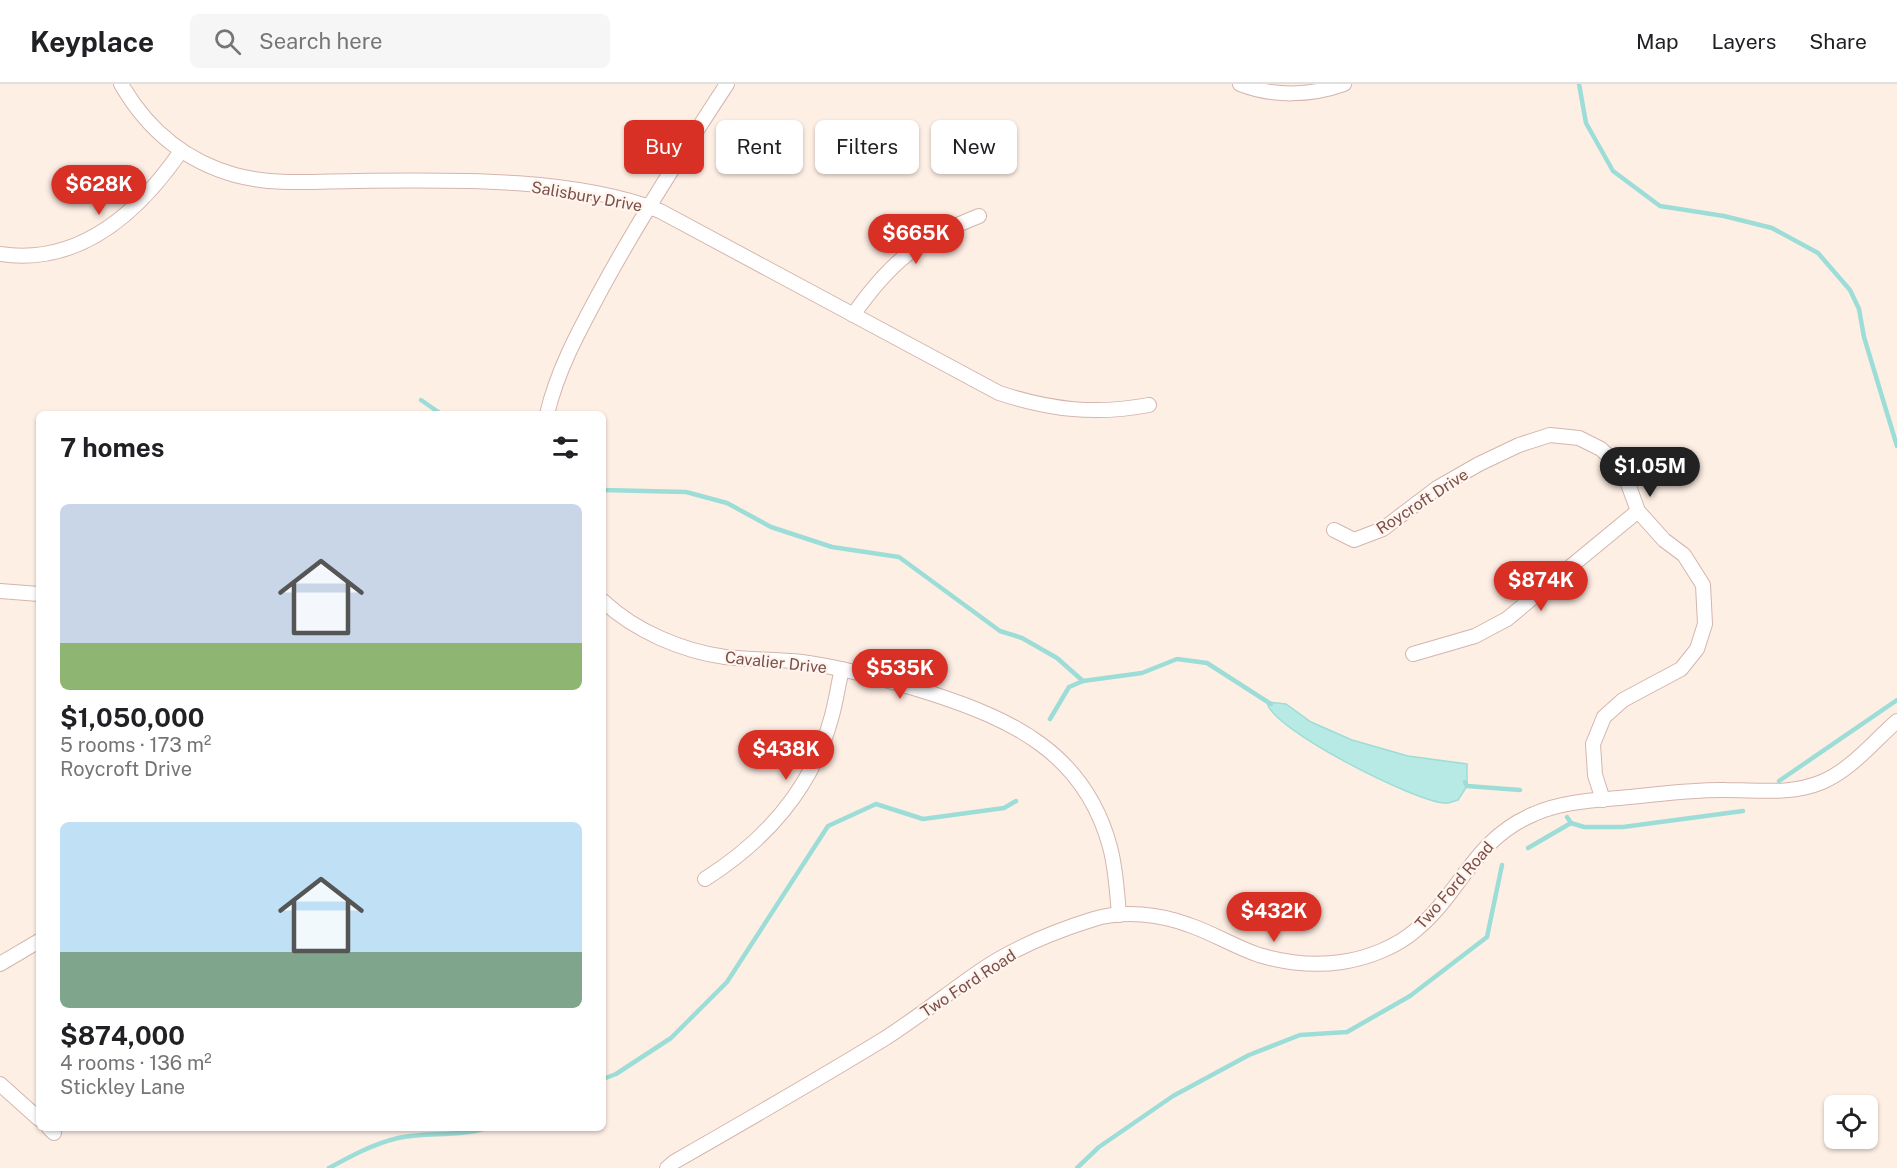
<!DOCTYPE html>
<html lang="en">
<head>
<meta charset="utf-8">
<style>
  body { margin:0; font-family:"Public Sans",sans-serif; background:#f6f6f6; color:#202124; height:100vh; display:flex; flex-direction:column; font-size:22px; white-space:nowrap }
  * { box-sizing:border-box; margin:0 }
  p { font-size:20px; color:#757577 }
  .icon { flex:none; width:33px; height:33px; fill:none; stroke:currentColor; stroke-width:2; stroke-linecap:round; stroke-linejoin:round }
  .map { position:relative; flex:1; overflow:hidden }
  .sheet { position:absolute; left:36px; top:327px; width:570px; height:720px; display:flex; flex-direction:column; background:#fff; border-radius:9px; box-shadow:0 2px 4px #0004 }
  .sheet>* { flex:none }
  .banner { position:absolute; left:624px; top:36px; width:570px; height:54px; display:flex; gap:12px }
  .controls { position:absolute; left:1824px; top:1011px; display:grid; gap:12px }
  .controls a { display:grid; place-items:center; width:54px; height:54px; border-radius:9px; background:#fff; box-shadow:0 2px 4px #0004; font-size:30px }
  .price { position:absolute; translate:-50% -51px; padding:0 14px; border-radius:21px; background:#d93025; color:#fff; font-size:20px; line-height:39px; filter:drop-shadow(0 2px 3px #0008) }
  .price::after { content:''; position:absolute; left:50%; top:36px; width:18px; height:14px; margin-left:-9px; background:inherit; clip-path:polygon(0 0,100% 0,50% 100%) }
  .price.current { background:#222; color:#fff }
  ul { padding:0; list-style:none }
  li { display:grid; align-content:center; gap:12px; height:318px; padding:0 24px }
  li span { display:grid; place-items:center; height:186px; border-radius:9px; color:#555 }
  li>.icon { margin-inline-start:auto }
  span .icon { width:108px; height:108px; fill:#fffc; stroke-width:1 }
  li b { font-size:26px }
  h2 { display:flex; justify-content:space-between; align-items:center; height:72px; padding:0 24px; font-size:26px }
  .pill { padding:0 21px; border-radius:9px; background:#fff; box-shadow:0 2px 4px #0004; font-size:21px; line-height:54px }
  .pill.current { background:#d93025; color:#fff }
  header { display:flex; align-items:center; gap:36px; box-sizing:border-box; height:84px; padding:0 30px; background:#fff; border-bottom:2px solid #e0e0e0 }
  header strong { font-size:28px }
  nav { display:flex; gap:33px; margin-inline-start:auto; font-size:21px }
  .search { width:420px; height:54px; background:#f6f6f6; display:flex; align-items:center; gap:15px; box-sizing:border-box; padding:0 21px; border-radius:9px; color:#757577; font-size:22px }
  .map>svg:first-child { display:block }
  .water { fill:#b8eae5; stroke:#9dddd7; stroke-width:1.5 }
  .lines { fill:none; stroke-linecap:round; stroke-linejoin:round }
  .stream { stroke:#9dddd7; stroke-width:4.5 }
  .minor-casing { stroke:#d4b5ad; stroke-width:16 }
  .minor { stroke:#fff; stroke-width:14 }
  .labels { text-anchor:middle; stroke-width:4.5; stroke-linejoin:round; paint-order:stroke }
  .street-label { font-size:16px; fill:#7a4e48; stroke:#fff4ee }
</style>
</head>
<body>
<header>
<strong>Keyplace</strong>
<div class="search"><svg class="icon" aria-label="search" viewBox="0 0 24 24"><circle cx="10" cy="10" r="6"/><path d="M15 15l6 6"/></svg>Search here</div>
<nav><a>Map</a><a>Layers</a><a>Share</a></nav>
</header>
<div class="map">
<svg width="1897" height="1084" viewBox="0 0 1897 1084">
  <rect width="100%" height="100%" fill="#feefe5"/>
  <path class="water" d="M1267 618 1286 620 1311 638 1352 656 1408 672 1467 680V702L1458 716C1454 717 1448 720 1445 719 1415 718 1269 644 1267 618Z"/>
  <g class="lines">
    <g class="stream">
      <polyline points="1579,0 1586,39 1613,87 1660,122 1724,132 1772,144 1818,169 1850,206 1859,225 1864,253 1897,362"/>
      <polyline points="421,316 441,330"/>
      <polyline points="603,406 686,408 727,419 771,443 832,463 899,473 1000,547 1022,554 1057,574 1083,597"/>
      <polyline points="1050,635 1069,603 1083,597 1142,589 1177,575 1207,579 1271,620"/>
      <polyline points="1779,697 1897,616"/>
      <polyline points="1465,698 1467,702 1520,706"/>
      <polyline points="1567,733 1571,739 1584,743 1623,743 1743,727"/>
      <polyline points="1528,764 1571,739"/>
      <polyline points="603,995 616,990 671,954 727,898 828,742 876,720 923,735 1004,724 1016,717"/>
      <path d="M329 1084C351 1072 373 1060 398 1054 427 1048 458 1053 487 1044"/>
      <polyline points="1077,1084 1099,1063 1173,1012 1249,971 1300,951 1347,948 1410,912 1487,853 1502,781"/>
    </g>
    <defs>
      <g id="minor">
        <path d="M121 0C147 45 185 77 235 91 275 102 318 97 358 97 451 96 574 93 660 127L999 309C1051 326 1095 331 1149 321"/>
        <path d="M1240 0C1273 13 1311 12 1344 0"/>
        <path d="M0 170C80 182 139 128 181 67"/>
        <path d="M853 231C891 177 918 156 979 132"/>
        <path d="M547 330C558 284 580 245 602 204 640 134 683 67 727 0"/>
        <polyline points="1334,446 1354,456 1383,445 1437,404 1479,380 1519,361 1550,351 1579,354 1601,365 1623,386 1638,427 1664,456 1684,471 1703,501 1705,540 1697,565 1681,585 1623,616 1604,633 1593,660 1595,691 1603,716"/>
        <polyline points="0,507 39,510"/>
        <path d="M603 517C635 547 682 567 725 573 750 576 776 575 802 578 846 584 888 596 930 609 1014 636 1085 670 1110 763 1116 785 1117 808 1119 831"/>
        <polyline points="1413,570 1475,552 1507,535 1638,427"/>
        <path d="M705 795C765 757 812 704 831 635 836 618 838 601 842 585"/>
        <polyline points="0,880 39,857"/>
        <polyline points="0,1000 39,1035"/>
        <polyline points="49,1044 54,1049"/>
        <path d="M667 1084 674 1078C744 1038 815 997 884 955 917 934 948 909 980 887 1014 864 1055 847 1094 835 1124 826 1160 830 1189 841 1213 849 1235 863 1259 871 1286 879 1314 882 1342 878 1368 874 1397 863 1417 845 1462 807 1474 755 1534 730 1563 717 1598 716 1630 713 1662 710 1694 705 1726 706 1759 706 1791 711 1822 698 1852 685 1873 658 1897 637"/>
      </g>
    </defs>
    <use href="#minor" class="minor-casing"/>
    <use href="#minor" class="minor"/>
  </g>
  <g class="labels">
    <g class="street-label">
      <text transform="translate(587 112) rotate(10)" y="6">Salisbury Drive</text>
      <text transform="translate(1422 417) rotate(-33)" y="6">Roycroft Drive</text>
      <text transform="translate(776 578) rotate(6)" y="6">Cavalier Drive</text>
      <text transform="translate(1454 801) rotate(-49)" y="6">Two Ford Road</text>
      <text transform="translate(968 899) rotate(-33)" y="6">Two Ford Road</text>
    </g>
  </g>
</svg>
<div class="controls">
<a><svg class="icon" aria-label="locate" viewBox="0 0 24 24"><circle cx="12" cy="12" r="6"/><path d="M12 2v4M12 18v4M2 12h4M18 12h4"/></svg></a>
</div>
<b class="price" style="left:99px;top:132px">$628K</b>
<b class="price" style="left:916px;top:181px">$665K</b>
<b class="price current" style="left:1650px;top:414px">$1.05M</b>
<b class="price" style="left:1541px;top:528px">$874K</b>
<b class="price" style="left:900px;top:616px">$535K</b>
<b class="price" style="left:786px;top:697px">$438K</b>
<b class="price" style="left:1274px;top:859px">$432K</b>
<div class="banner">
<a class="pill current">Buy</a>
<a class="pill">Rent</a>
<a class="pill">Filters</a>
<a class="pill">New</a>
</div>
<section class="sheet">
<h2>7 homes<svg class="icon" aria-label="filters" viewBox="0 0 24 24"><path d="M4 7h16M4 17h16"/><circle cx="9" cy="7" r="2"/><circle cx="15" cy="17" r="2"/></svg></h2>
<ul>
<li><span style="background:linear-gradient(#c9d6e8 75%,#8fb573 0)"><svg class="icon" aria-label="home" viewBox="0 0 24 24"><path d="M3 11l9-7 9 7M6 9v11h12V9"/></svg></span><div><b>$1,050,000</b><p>5 rooms · 173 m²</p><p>Roycroft Drive</p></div></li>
<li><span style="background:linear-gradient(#bfe0f5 70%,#7fa58c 0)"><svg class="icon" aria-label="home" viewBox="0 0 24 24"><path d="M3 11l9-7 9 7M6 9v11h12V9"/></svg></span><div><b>$874,000</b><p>4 rooms · 136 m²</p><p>Stickley Lane</p></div></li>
</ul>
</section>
</div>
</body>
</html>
